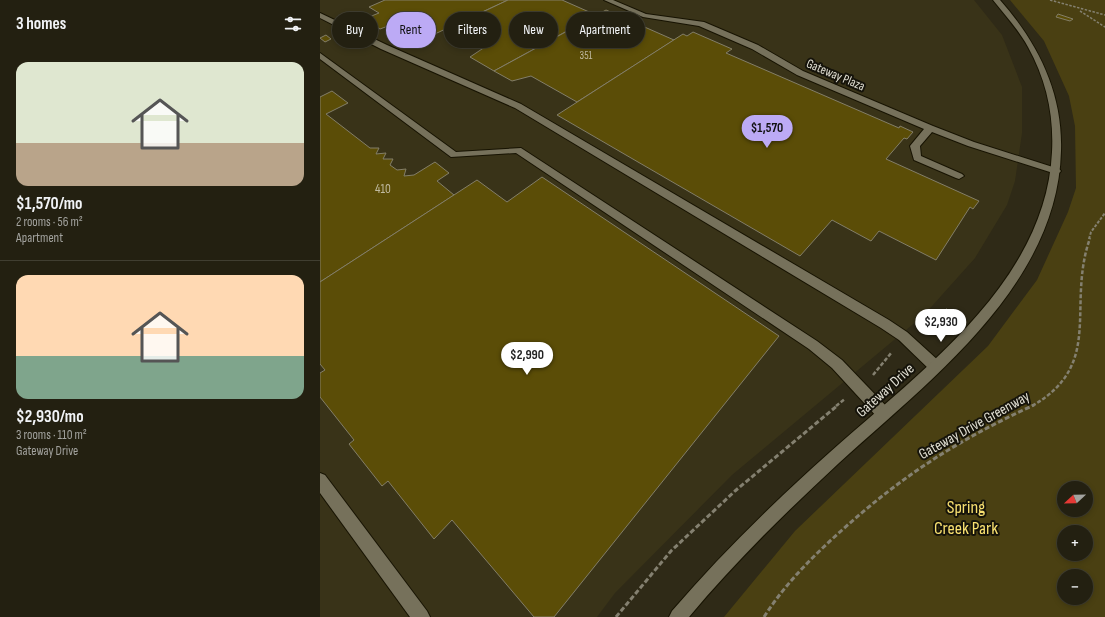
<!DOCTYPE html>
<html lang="en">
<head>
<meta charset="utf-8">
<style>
  body { margin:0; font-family:"Sofia Sans Condensed",sans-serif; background:#2f2d1f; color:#f1f3f6; height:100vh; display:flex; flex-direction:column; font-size:15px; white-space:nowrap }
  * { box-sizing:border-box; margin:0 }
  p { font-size:13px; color:#a3a39f }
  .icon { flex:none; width:22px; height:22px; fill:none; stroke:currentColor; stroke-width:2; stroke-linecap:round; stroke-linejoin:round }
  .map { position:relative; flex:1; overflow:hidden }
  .panel { display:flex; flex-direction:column; background:#232011; width:320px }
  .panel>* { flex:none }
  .guide { position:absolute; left:12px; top:12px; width:380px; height:36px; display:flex; gap:8px }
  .needle { width:26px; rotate:248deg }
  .buttons { position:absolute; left:737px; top:481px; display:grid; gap:8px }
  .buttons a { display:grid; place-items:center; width:36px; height:36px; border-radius:50%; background:#232011; box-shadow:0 2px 6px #0003,0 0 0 1px #403e31; font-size:20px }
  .price { position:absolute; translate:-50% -34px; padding:0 9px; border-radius:14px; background:#fff; color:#222; font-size:13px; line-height:26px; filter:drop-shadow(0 1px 2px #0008) }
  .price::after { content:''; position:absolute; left:50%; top:24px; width:12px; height:9px; margin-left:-6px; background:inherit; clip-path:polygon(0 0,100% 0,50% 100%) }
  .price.on { background:#bcaaf5; color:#111 }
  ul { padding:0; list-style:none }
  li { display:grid; align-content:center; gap:8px; height:212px; padding:0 16px }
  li+li { border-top:1px solid #403e31 }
  li span { display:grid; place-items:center; height:124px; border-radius:12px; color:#555 }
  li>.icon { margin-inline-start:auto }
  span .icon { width:72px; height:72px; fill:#fffc; stroke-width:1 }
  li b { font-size:17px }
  h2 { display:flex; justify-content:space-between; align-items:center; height:48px; padding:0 16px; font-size:17px }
  .chip { padding:0 14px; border-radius:18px; background:#232011; box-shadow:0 2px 6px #0003,0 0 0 1px #403e31; font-size:14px; line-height:36px }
  .chip.on { background:#bcaaf5; color:#111 }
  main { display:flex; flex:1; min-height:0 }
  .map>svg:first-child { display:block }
  .built { fill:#393318 }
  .green { fill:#4a4012; fill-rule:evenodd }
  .building { fill:#5b4d07; stroke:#837e68 }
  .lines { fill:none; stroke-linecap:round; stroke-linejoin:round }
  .service-casing { stroke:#171302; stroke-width:2 }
  .minor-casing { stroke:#171302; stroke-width:2 }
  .path-far3 { stroke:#848070; stroke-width:1.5; stroke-dasharray:2.5 1.5; stroke-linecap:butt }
  .path-far2 { stroke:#848070; stroke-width:2; stroke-dasharray:3 1.5; stroke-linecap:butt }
  .path-far1 { stroke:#848070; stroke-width:2.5; stroke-dasharray:4 2; stroke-linecap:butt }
  .path { stroke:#848070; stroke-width:3; stroke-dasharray:5 2.5; stroke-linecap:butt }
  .service { fill:#76715b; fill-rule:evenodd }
  .minor { fill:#76715b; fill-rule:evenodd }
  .labels { text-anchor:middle; stroke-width:4; stroke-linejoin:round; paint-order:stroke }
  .far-number-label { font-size:11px; fill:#c0baa0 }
  .far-street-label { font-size:13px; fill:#e1dfd3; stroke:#15130a }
  .number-label { font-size:13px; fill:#c0baa0 }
  .street-label { font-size:15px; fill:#e1dfd3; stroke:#15130a }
  .near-park-label { font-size:18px; fill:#f8e070; stroke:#15130a }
</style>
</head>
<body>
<main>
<section class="panel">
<h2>3 homes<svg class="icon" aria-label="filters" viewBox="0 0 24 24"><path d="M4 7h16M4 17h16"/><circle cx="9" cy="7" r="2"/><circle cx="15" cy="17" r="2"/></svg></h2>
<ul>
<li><span style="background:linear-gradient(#dfe7d0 65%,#b9a48a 0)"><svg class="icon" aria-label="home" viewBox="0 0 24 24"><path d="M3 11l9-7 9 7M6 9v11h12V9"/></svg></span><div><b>$1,570/mo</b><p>2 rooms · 56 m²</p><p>Apartment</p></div></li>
<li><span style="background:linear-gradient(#ffd9b3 65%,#7fa58c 0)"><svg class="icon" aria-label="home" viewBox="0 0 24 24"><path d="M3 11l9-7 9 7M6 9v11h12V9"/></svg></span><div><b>$2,930/mo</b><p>3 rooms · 110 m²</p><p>Gateway Drive</p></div></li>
</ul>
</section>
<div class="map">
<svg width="785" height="617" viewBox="0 0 785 617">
  <rect width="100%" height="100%" fill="#2f2a17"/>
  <polygon class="built" points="0,0 654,0 682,35 702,87 702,133 695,181 687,205 655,258 604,315 412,475 295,593 277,617 0,617"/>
  <path class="green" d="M690 0H785V617H404L475 531 668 346 717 280 748 212 756 188 755 126 749 96 724 41ZM744 488H766V510H744ZM744 532H766V554H744ZM744 576H766V598H744Z"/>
  <g class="building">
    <polygon points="65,0 188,0 104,39 76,23 60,29 44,19 59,13 49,7"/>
    <polygon points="188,0 242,0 276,15 174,71 150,57 168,45 133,26"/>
    <polygon points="286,10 354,40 257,102 211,76 192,81 174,71"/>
    <polygon points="738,14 753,19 750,21 736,17"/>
    <polygon points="373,32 412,49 406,53 579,128 580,126 593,132 587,139 584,138 566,159 659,201 653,209 650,207 616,260 559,231 551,241 512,220 480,256 237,115 363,34 367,36"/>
    <polygon points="6,35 11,39 5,42 0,38"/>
    <polygon points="12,91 28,103 6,114 50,148 59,148 56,154 66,153 63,159 73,159 70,165 77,170 86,169 84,176 94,175 115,162 129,173 117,181 134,195 0,282 0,97"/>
    <polygon points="222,177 459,336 234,617 214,617 132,520 114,539 68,481 62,486 29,444 34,440 0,397 0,373 5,370 0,364 0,282 157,180 187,202"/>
  </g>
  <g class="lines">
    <defs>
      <g id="service">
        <polygon points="284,0 293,0 326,14 384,22 438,45 483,71 613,126 654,142 739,169 741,171 739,173 733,173 648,146 612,132 600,146 601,156 642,174 644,176 639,179 636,178 594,160 590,146 604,129 477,75 432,49 379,26 323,17"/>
        <polygon points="0,13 67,45 201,104 569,320 587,332 620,362 621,366 620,370 615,372 610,370 579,340 561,328 195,108 61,49 0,18"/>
        <polygon points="0,53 136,152 201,148 497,341 522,360 568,408 570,413 568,418 563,420 558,418 512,368 489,349 196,153 131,157 0,59"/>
        <polygon points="0,473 5,475 107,611 110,617 90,617 0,493"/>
      </g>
      <path id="minor" d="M673 0H680C718 43 743 93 741 151 738 285 609 381 519 463 466 512 415 562 369 617H349L352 611C400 555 453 503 509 453 598 373 726 283 732 152 734 115 726 79 708 47 698 29 685 15 673 0Z"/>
    </defs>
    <use href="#service" class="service-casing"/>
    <use href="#minor" class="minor-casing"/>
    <g class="path-far3">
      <polyline points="730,0 785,15"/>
      <polyline points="760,11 785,27"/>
    </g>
    <polyline class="path-far2" points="769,239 771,232 785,213"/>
    <g class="path-far1">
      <polyline points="595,324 612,321 627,309"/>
      <polyline points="553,375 572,352"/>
      <polyline points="516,406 525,399"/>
      <path d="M712 406C785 364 746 307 770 238"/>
    </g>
    <g class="path">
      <polyline points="296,617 351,551 415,491 518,405"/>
      <path d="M444 617C465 584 492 557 521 531 583 475 638 440 714 405"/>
    </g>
    <use href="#service" class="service"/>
    <use href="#minor" class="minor"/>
  </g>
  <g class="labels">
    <g class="far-number-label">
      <text x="266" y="59">351</text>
    </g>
    <g class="far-street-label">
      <text transform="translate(516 74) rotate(23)" y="5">Gateway Plaza</text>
    </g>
    <g class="number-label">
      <text x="63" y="193">410</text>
    </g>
    <g class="street-label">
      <text transform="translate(565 390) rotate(-42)" y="5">Gateway Drive</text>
      <text transform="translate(654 425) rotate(-29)" y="5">Gateway Drive Greenway</text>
    </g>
    <g class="near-park-label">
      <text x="646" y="513">Spring<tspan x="646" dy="21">Creek Park</tspan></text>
    </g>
  </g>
</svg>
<div class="buttons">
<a><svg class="needle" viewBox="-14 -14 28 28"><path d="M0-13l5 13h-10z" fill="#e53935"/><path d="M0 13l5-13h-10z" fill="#a3a39f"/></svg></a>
<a>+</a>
<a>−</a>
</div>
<b class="price on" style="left:447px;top:149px">$1,570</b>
<b class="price" style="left:621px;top:343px">$2,930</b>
<b class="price" style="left:207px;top:376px">$2,990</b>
<div class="guide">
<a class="chip">Buy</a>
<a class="chip on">Rent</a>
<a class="chip">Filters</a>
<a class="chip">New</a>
<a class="chip">Apartment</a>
</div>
</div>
</main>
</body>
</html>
